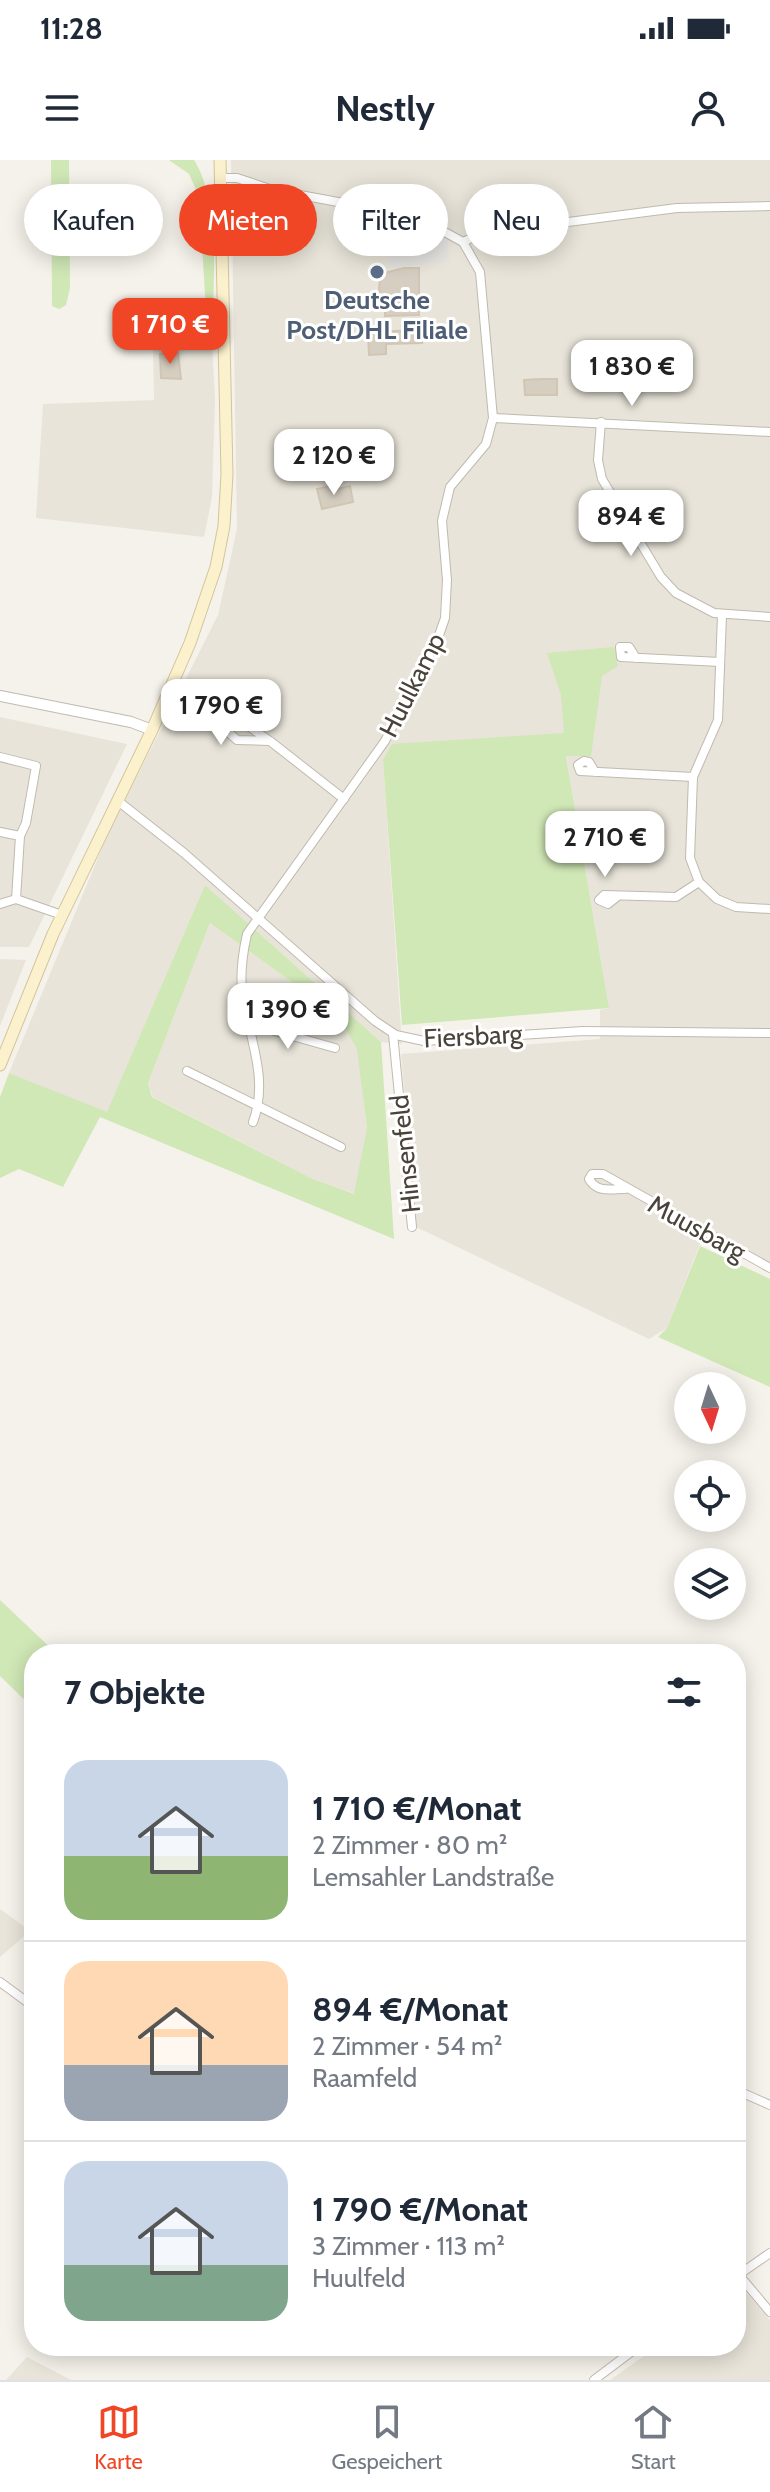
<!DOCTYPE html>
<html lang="de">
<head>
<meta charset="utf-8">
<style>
  body { margin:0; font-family:Cabin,sans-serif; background:#f6f6f7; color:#1f2937; height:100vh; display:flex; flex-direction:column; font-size:30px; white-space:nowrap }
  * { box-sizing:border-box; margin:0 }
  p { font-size:26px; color:#747a83 }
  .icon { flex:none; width:44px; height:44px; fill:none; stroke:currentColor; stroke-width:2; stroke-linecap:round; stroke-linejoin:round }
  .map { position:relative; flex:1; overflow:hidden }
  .details { position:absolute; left:24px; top:1484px; width:722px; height:712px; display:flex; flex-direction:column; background:#fff; border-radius:32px; box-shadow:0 4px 20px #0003 }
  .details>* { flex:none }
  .guide { position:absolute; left:24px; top:24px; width:722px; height:72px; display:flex; gap:16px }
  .needle { width:52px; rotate:176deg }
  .fabs { position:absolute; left:674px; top:1212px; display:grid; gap:16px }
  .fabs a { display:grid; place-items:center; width:72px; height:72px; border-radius:50%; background:#fff; box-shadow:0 4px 20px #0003; font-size:40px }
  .price { position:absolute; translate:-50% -68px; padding:0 18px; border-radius:16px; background:#fff; color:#222; font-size:26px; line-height:52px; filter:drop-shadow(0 2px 4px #0008) }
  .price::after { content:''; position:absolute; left:50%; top:48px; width:24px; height:18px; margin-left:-12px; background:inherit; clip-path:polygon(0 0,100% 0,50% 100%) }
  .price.selected { background:#f14626; color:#fff }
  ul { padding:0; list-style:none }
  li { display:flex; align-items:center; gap:24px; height:200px; padding:0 40px }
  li+li { border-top:2px solid #e0e1e3 }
  li span { display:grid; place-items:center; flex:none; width:224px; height:160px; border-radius:24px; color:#555 }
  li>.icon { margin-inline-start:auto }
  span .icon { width:96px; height:96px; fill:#fffc; stroke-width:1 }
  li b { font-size:34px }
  h2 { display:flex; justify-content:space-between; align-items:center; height:96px; padding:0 40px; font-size:34px }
  .pill { padding:0 28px; border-radius:36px; background:#fff; box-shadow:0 4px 20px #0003; font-size:28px; line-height:72px }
  .pill.selected { background:#f14626; color:#fff }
  .status { display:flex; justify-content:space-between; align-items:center; height:56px; padding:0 40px; background:#fff; direction:ltr }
  .status svg { height:22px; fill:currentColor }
  header { display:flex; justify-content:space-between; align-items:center; height:104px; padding:0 40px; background:#fff; font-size:36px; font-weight:800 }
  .menu { display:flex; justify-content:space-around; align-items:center; height:112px; border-top:2px solid #e0e1e3; background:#fff; font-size:22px; color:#747a83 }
  .menu a { display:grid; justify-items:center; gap:4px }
  .menu .selected { color:#f14626 }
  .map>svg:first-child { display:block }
  .residential { fill:#e8e4d9 }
  .green { fill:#d0e7b6; fill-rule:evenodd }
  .parking { fill:#e4e2df }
  .building { fill:#d6cec1; stroke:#d1c6b4; stroke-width:2 }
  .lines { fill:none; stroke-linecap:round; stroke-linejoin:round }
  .minor-casing { stroke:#c0baae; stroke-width:10 }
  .tertiary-casing { stroke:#c0baae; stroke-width:12 }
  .secondary-casing { stroke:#d2c59c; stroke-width:13 }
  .minor { stroke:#fff; stroke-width:8 }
  .tertiary { stroke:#fff; stroke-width:10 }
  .secondary { stroke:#fcf1cd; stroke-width:11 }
  .service-dot { fill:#5c6f8a; stroke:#fff; stroke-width:3 }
  .labels { text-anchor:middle; stroke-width:6; stroke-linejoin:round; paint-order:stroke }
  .service-label { font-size:26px; font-weight:bold; fill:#4e5e75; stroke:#fff }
  .street-label { font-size:26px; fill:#494339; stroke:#fff }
</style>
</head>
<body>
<div class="status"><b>11:28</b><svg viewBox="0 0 49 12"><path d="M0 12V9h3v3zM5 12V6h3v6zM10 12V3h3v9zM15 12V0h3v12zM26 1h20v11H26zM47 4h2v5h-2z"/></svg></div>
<header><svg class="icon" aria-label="menu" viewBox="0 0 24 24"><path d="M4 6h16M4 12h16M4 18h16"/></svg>Nestly<svg class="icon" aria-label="person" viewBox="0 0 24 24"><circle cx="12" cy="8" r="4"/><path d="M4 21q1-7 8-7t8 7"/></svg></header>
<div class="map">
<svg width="770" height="2220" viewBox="0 0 770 2220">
  <rect width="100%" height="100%" fill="#f5f2eb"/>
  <g class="residential">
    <polygon points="231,0 770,0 770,1102 705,1071 667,1168 649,1179 416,1067 401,894 600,879 600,850 609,848 566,595 383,600 402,884 381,882 205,725 107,953 9,913 107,676 218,455 237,369"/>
    <polygon points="212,183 215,239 212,337 204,377 36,358 43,244 154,240 153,185"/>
    <polygon points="0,557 127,584 29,787 0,787"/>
    <polygon points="210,763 338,855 358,889 367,969 355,1034 313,1019 153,937 148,923"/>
    <polygon points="0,799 26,800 0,866"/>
    <polygon points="0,1749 30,1771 0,1797"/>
    <polygon points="741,2126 770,2160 770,2220 610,2220 658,2186 736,2186 736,2129"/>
    <polygon points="27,2197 71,2220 6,2220"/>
  </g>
  <g class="green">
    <polygon points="51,0 69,0 70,128 66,145 59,149 52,146"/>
    <path d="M169 0H194C223 46 212 129 212 183H208L199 36 189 14Z"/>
    <polygon points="614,487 618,506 602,516 591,596 566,596 609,848 402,865 383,600 392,584 564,573 561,535 547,493"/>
    <path d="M205 725 381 882 394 1079 100 957 63 1027 19 1009 0 1018V937L9 913 107 952ZM210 763 338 855 357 889 367 968 354 1034 313 1019 152 937 148 923Z"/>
    <polygon points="700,1086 770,1119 770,1227 658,1177 667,1168"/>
    <polygon points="0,1440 57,1494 34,1494 34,1549 0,1516"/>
  </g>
  <polygon class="parking" points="393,60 412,64 448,80 449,102 388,108"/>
  <g class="building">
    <polygon points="404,108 419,108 419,155 385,156 385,149 378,149 380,114"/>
    <polygon points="421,170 422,183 386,184 386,194 369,195 368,172"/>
    <polygon points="178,193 181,219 161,218 160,194"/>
    <polygon points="541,219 557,219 557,235 525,235 524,220"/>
    <polygon points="334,325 334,330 350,326 353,342 322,349 317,329"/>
  </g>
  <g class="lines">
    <defs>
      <g id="minor">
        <path d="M221 18H237L273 30 392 52 428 63 463 82 480 112 493 258 486 284 450 327 442 361 447 420 445 458 438 478 385 581 247 774C243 792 240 810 242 829 247 874 270 917 253 962"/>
        <polyline points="463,82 482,73 677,48 770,46"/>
        <polyline points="493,258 770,272"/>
        <polyline points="601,262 598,300 602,319 661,417 676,433 714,453 770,457"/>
        <polyline points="722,455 718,560 693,617 690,698 699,722 717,739 736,747 770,749"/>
        <polyline points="636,498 629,487 620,487 621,497 720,502"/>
        <polyline points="270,581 237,580 228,572 230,564 238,559 270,581 344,639"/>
        <polyline points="0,597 36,606 26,663 20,676"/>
        <polyline points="595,612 589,602 584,601 578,605 580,611 693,617"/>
        <polyline points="118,641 184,693 375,861 396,875 424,881 583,871 770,873"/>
        <polyline points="0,672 20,676 16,739 62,755"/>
        <polyline points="618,736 608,744 599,740 604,735 676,737 699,722"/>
        <polyline points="0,744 16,739"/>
        <polyline points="250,864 335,888"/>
        <polyline points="393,874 412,1067"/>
        <polyline points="187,911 341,987"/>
        <path d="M625 1029C610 1029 597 1033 589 1019L592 1014H603L770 1108"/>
        <polyline points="0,1822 34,1847"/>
        <polyline points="736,1930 770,1945"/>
        <polyline points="739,2115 770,2152"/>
        <polyline points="737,2116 770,2093"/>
        <polyline points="594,2220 639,2186"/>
      </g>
      <polyline id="tertiary" points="0,536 131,562 152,570"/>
      <polyline id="secondary" points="0,905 53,774 152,570 190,483 216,407 224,366 227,314 220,0"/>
    </defs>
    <use href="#minor" class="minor-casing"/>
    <use href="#tertiary" class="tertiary-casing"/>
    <use href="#secondary" class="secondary-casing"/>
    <use href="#minor" class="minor"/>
    <use href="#tertiary" class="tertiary"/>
    <use href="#secondary" class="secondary"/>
  </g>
  <circle class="service-dot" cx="377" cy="112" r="8"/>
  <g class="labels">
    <g class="service-label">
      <text x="377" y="149">Deutsche<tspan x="377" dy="30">Post/DHL Filiale</tspan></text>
    </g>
    <g class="street-label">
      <text transform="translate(412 525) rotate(-63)" y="9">Huulkamp</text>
      <text transform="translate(473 876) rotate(-3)" y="9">Fiersbarg</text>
      <text transform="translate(405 994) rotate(-96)" y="9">Hinsenfeld</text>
      <text transform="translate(697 1068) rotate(29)" y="9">Muusbarg</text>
    </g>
  </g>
</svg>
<div class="fabs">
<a><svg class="needle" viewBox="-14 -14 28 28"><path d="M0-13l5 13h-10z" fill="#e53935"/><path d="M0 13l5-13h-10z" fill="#747a83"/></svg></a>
<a><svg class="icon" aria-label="locate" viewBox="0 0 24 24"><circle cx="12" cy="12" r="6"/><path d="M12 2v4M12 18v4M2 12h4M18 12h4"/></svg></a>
<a><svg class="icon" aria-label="layers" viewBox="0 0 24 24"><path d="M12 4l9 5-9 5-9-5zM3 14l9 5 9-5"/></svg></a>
</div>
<b class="price selected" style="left:170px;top:206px">1 710 €</b>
<b class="price" style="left:632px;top:248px">1 830 €</b>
<b class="price" style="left:334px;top:337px">2 120 €</b>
<b class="price" style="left:631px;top:398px">894 €</b>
<b class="price" style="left:221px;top:587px">1 790 €</b>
<b class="price" style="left:605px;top:719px">2 710 €</b>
<b class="price" style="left:288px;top:891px">1 390 €</b>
<div class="guide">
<a class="pill">Kaufen</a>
<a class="pill selected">Mieten</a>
<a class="pill">Filter</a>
<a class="pill">Neu</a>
</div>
<section class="details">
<h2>7 Objekte<svg class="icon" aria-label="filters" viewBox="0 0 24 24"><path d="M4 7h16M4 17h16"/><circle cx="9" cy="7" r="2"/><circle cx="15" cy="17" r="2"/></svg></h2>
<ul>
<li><span style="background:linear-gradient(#c9d6e8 60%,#8fb573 0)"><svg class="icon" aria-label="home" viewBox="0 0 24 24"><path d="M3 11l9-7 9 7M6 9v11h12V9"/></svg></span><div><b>1 710 €/Monat</b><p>2 Zimmer · 80 m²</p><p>Lemsahler Landstraße</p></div></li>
<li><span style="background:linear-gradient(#ffd9b3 65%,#9aa5b1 0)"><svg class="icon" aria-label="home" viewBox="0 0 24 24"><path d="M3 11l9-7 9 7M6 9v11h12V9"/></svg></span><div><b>894 €/Monat</b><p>2 Zimmer · 54 m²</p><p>Raamfeld</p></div></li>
<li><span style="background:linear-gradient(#c9d6e8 65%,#7fa58c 0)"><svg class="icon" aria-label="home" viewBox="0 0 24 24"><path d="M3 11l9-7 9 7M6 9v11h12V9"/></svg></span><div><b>1 790 €/Monat</b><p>3 Zimmer · 113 m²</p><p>Huulfeld</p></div></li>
</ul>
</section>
</div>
<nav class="menu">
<a class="selected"><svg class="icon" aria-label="map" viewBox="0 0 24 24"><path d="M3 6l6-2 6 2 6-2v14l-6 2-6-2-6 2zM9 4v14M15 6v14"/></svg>Karte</a>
<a><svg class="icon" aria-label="saved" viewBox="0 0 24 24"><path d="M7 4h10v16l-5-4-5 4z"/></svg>Gespeichert</a>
<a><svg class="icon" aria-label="home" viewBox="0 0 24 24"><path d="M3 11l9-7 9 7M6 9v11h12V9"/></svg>Start</a>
</nav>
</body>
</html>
